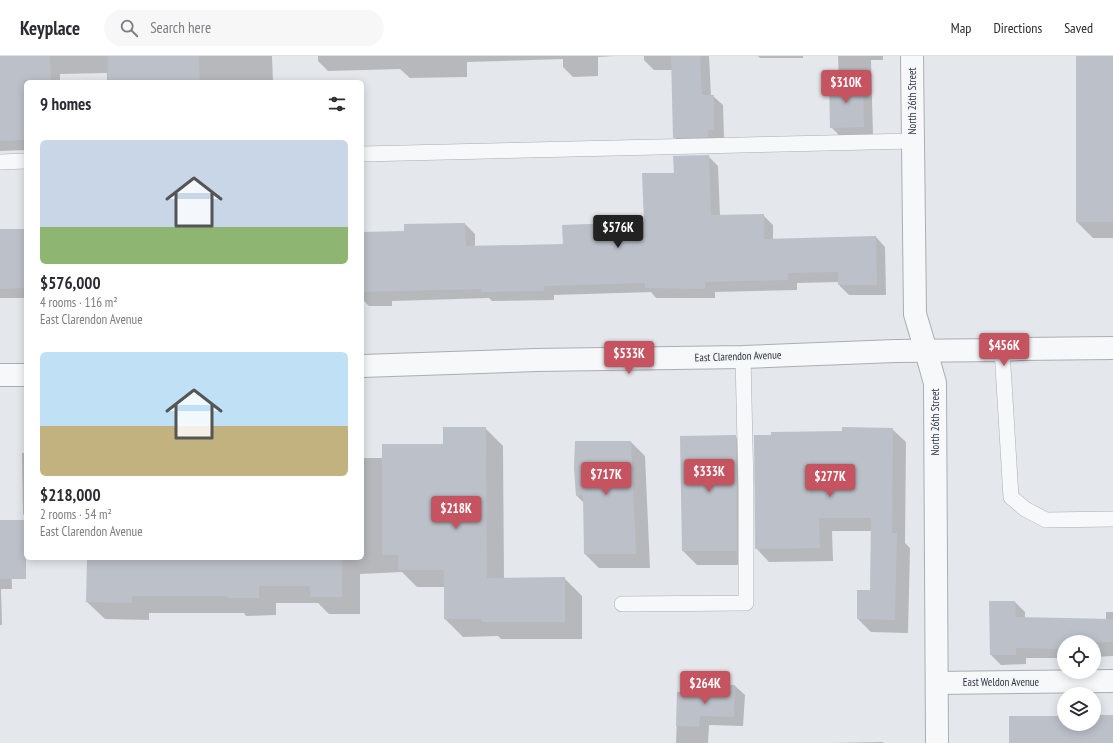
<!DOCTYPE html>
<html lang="en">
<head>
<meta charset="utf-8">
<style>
  body { margin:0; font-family:"PT Sans Narrow",sans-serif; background:#f7f7f7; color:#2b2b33; height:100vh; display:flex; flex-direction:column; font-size:15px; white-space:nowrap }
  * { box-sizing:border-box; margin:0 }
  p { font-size:13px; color:#7c7c81 }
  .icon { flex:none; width:22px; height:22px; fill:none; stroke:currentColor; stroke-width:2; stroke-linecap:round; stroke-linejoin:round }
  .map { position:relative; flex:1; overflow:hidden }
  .sheet { position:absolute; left:24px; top:24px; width:340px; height:480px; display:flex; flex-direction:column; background:#fff; border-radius:6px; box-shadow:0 2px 10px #0003 }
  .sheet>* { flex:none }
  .fabs { position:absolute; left:1057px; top:579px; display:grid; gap:8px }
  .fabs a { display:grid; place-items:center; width:44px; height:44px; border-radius:50%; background:#fff; box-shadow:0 2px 10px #0003; font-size:20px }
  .price { position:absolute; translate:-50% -34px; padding:0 9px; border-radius:4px; background:#c65360; color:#fff; font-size:13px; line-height:26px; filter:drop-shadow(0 1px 2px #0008) }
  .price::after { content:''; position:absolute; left:50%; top:24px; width:12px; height:9px; margin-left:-6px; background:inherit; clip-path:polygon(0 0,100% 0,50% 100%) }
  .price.current { background:#222; color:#fff }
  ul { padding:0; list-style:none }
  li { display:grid; align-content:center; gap:8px; height:212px; padding:0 16px }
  li span { display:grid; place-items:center; height:124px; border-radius:6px; color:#555 }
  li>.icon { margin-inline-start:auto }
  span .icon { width:72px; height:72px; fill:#fffc; stroke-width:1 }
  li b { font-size:17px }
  h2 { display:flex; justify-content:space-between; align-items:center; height:48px; padding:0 16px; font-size:17px }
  header { display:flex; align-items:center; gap:24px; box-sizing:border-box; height:56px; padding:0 20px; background:#fff; border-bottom:1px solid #e1e1e2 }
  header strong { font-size:19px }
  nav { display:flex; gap:22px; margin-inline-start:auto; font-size:14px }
  .search { width:280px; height:36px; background:#f7f7f7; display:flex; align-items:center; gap:10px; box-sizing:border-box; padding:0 14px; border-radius:22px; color:#7c7c81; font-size:15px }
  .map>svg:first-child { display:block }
  .shadow { fill:#0003 }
  .building { fill:#bcc0c8 }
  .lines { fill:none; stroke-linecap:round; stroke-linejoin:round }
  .service-casing { stroke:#a9aeb5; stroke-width:16 }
  .minor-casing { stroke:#a9aeb5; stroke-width:24 }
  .service { stroke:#f7f8fa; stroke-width:15 }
  .minor { stroke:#f7f8fa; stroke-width:22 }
  .labels { text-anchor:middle; stroke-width:3.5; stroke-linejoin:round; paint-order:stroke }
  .street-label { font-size:11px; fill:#2d3443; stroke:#f4f6f8 }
</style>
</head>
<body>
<header>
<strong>Keyplace</strong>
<div class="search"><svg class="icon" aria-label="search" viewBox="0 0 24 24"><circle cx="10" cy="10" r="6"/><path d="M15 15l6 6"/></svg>Search here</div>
<nav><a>Map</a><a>Directions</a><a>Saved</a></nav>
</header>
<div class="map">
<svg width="1113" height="687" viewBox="0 0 1113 687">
  <rect width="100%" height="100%" fill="#e4e7eb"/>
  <g class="shadow">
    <polygon points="0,0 272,0 273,26 107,26 107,17 60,18 60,26 26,26 26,94 0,95"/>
    <polygon points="318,0 614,0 598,1 598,20 573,21 563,11 563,3 467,6 467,21 410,22 400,13 328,15 318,5"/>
    <polygon points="644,0 709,0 711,40 713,40 723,49 724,83 684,91 674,81 672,14 654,14 644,4"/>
    <polygon points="758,0 803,0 803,2 760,2"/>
    <polygon points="838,0 883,0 883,4 871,4 873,80 841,81 831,71 839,24"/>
    <polygon points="1077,0 1113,0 1113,182 1093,182 1077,166"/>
    <polygon points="708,100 718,110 720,160 763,159 773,169 773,184 876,181 885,191 886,239 849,239 839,229 839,226 797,227 797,234 715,236 715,242 656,242 651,236 554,239 554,244 492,245 489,242 392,245 392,250 369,250 362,243 362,177 405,176 465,168 475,178 475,191 564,189 645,167 675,118"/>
    <rect x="0" y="174" width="26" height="68"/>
    <polygon points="485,372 503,390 504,523 564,522 582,540 582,583 501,583 498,580 463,581 445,563 445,531 417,531 402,516 360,518 360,558 329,558 318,547 276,547 276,559 246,560 244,557 149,557 149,564 105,563 87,546 88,502 362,502 362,402 383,402 444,389"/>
    <polygon points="892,373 906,386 905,487 910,492 908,577 871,576 858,563 871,535 872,475 832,475 833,505 769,506 756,492 843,376"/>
    <polygon points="735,380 750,395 751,509 697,509 683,495"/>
    <polygon points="631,386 645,400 650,512 599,512 585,498 584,447 577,440"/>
    <polygon points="22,397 26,397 26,461 23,458"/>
    <polygon points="0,465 10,475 12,533 1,533 2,569 0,569"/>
    <polygon points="1015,546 1025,556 1025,562 1106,564 1106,556 1113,556 1113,600 1094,601 1094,586 1064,586 1064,604 1062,602 1026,602 1026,608 1001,609 991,599"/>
    <polygon points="735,630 745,639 743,670 709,669 708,687 676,687 678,637 714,638"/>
    <polygon points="883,686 884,687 830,687"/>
  </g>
  <g class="building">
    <polygon points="0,0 50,0 51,24 24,24 26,84 0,85"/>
    <polygon points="108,0 199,0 200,26 154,26 154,24 108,25"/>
    <polygon points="671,0 700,0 702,39 714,39 714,74 708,74 708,81 673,82"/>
    <rect x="1076" y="0" width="37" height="166"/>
    <polygon points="863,23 864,71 830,72 829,24"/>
    <polygon points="709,99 711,159 764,158 764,183 876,180 877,229 838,229 838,216 788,217 788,224 705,226 705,233 645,232 645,227 544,230 544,235 481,236 481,233 362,236 362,176 404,175 404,168 465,167 466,190 563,188 562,169 644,166 642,117 674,117 673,100"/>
    <polygon points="0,173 26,173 26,232 0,233"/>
    <polygon points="443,371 486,371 487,522 565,521 565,566 482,566 482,563 444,563 444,514 398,514 398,499 382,499 382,388 443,388"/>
    <polygon points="842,371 893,372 892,477 897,477 895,564 857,563 857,534 870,534 871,462 819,462 820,492 755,493 754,379 771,379 771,376 842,375"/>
    <polygon points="736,379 737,495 682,495 680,380"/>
    <polygon points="575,385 631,385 636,498 584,498 583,439 576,440 574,412"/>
    <rect x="0" y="464" width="26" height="59"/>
    <polygon points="87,502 121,502 121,503 170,503 170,502 342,502 342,541 310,541 310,530 259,530 259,542 228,542 227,540 132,540 132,547 86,546"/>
    <polygon points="989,545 1015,545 1016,561 1113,563 1113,586 1064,586 1064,593 1016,592 1016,599 990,599"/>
    <polygon points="714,628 735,629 734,661 700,660 699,671 676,670 677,636 713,637"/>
    <polygon points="1094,659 1113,659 1113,687 1009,687 1009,660 1064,660 1064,668 1094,668"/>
  </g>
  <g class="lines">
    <defs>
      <g id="service">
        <polyline points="362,98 913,85"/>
        <polyline points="0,106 26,105"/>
        <polyline points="1002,294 1011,441 1025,453 1046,464 1113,463"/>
        <polyline points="622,548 746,547 746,432 743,301"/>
      </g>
      <g id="minor">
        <polyline points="912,0 915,258 926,295 935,327 937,687"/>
        <polyline points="362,310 536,304 743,301 895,295 1002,294 1020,293 1113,292"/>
        <polyline points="0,319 26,319"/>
        <polyline points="937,627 1113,625"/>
      </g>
    </defs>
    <use href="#service" class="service-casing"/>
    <use href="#minor" class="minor-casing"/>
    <use href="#service" class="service"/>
    <use href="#minor" class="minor"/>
  </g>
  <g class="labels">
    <g class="street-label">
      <text transform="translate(912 45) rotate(-90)" y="4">North 26th Street</text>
      <text transform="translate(738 300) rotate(-2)" y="4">East Clarendon Avenue</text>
      <text transform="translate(935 366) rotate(-90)" y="4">North 26th Street</text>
      <text x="1001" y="630">East Weldon Avenue</text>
    </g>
  </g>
</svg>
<div class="fabs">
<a><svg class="icon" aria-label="locate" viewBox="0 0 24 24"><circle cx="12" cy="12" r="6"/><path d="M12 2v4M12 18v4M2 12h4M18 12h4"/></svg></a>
<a><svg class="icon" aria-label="layers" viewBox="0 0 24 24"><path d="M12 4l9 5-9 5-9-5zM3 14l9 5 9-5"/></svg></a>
</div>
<b class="price" style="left:846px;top:48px">$310K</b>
<b class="price current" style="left:618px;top:193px">$576K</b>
<b class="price" style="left:1004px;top:311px">$456K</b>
<b class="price" style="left:629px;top:319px">$533K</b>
<b class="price" style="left:709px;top:437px">$333K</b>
<b class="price" style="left:606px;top:440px">$717K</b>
<b class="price" style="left:830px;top:442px">$277K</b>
<b class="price" style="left:456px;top:474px">$218K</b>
<b class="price" style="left:705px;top:649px">$264K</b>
<section class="sheet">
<h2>9 homes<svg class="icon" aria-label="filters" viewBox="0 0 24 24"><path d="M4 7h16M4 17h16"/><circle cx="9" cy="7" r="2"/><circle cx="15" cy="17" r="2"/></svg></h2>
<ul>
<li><span style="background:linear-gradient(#c9d6e8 70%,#8fb573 0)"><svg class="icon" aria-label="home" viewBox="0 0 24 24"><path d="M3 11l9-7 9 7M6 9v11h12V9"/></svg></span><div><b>$576,000</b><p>4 rooms · 116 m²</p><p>East Clarendon Avenue</p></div></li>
<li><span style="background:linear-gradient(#bfe0f5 60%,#c2b280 0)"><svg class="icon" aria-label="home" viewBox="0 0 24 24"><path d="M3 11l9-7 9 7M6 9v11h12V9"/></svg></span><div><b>$218,000</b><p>2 rooms · 54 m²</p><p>East Clarendon Avenue</p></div></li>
</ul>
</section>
</div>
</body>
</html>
